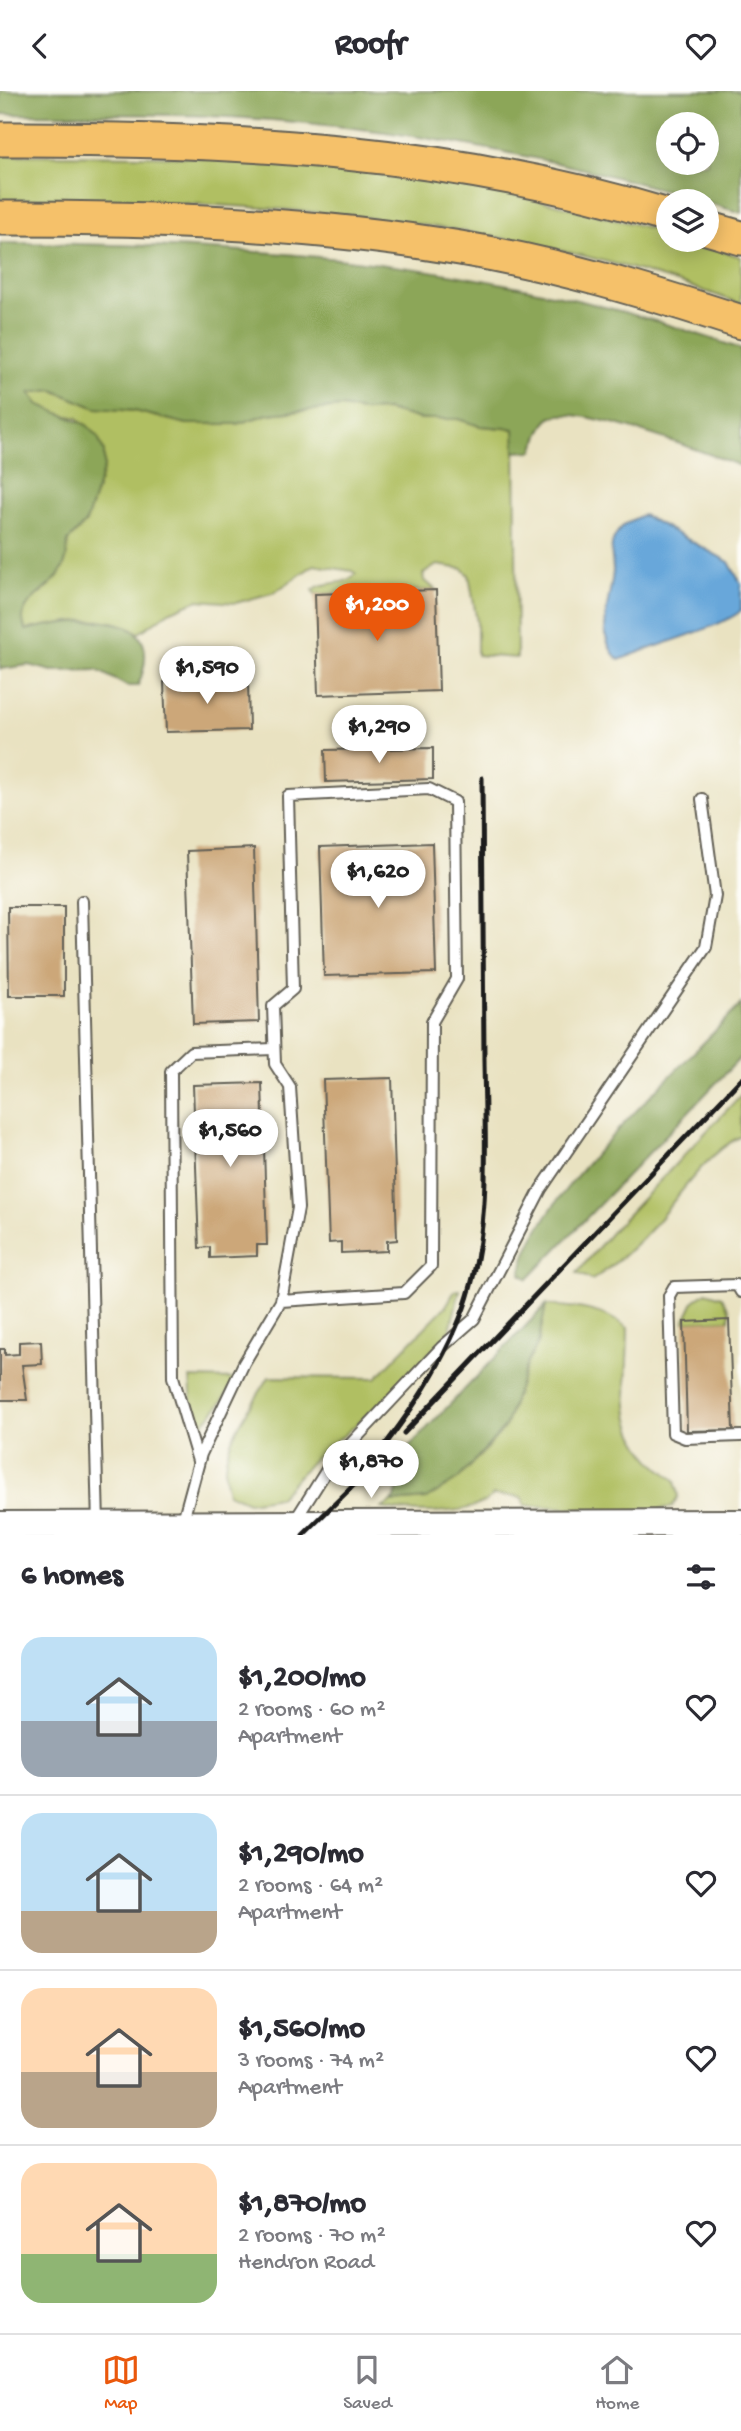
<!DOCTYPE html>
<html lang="en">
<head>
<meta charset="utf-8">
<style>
  body { margin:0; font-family:"Gochi Hand",sans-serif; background:#f2f2f3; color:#2b2b33; height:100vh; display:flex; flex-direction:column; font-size:26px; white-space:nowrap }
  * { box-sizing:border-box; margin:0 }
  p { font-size:23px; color:#7c7c81 }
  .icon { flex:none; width:38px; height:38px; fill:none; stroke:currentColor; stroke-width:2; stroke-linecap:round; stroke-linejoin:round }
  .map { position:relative; height:1444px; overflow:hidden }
  .details { display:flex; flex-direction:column; background:#fff; flex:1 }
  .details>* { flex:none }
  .buttons { position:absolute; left:656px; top:21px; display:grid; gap:14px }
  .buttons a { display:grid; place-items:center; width:63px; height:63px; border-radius:50%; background:#fff; box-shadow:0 4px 18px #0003; font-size:35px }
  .price { position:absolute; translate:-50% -60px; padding:0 16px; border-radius:24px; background:#fff; color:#222; font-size:23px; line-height:46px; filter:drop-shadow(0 2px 4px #0008) }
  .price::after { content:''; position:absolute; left:50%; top:42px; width:21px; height:16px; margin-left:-10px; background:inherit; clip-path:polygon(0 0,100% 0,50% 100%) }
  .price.current { background:#ea580c; color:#fff }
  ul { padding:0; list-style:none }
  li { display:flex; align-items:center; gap:21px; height:175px; padding:0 21px }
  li+li { border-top:2px solid #e1e1e2 }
  li span { display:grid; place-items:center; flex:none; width:196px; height:140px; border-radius:21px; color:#555 }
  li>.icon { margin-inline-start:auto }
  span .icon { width:84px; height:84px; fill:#fffc; stroke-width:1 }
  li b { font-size:30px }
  h2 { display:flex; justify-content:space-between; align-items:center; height:84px; padding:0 21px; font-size:30px }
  header { display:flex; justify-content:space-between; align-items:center; height:91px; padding:0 21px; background:#fff; font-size:32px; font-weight:700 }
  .dock { display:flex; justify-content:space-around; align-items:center; height:98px; border-top:2px solid #e1e1e2; background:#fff; font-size:19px; color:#7c7c81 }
  .dock a { display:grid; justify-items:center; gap:4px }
  .dock .current { color:#ea580c }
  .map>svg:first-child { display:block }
  .green { fill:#b0bf62; stroke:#666e3f; stroke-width:2 }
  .forest { fill:#8ca658; stroke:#54613a; stroke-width:2; fill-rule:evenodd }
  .water { fill:#67a7da; stroke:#42627b; stroke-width:2 }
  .building { fill:#cca779 }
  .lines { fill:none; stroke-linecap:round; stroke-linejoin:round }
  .service-casing { stroke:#646156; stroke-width:14 }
  .tertiary-casing { stroke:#646156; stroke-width:30 }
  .primary-casing { stroke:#646156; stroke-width:37 }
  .service { stroke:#fff; stroke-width:10 }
  .tertiary { stroke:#fff; stroke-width:26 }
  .primary { stroke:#f5c16b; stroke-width:33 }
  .rail { stroke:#1c1c1c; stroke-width:5 }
</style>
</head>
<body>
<header><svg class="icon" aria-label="back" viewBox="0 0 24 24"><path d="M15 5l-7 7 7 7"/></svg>Roofr<svg class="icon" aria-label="heart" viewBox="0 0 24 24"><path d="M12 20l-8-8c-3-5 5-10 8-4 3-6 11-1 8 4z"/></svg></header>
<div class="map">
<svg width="741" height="1444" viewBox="0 0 741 1444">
  <rect width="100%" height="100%" fill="#fdfcf7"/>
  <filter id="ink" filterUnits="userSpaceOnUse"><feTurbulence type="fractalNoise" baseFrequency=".0143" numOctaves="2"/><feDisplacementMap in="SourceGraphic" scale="14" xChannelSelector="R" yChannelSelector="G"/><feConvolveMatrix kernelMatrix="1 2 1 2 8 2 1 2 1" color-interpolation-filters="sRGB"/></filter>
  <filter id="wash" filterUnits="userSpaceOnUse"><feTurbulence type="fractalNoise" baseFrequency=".00686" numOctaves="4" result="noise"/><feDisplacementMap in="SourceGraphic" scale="28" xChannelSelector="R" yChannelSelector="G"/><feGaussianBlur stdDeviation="1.57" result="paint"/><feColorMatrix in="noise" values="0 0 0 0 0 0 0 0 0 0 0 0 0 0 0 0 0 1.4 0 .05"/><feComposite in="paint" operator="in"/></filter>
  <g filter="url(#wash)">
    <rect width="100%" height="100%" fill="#e9e2c1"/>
    <g class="green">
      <path d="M0 64C139 64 281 64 419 86 503 99 586 120 668 142V149H689L741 166V213C506 125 249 108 0 109Z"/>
      <path d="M53 299 96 317 134 320 187 333H237L268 323 342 316 362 320 387 319 421 328H458L480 335 515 338 517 567 477 564V531L469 484 463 478 437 474 423 483 424 489 436 499 315 503 313 499C324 489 344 496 356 483L352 480 314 474 275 501 236 512 198 509 169 521 139 542C111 520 58 532 25 539 13 511 49 501 60 482 67 472 67 462 68 450L86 431 104 376V361L78 327 55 322 38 313 29 302Z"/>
      <path d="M741 1004V1045C706 1063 681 1102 657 1131 638 1153 616 1173 592 1189L577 1182 614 1138Z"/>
      <path d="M460 1199 450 1239 438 1253 386 1307 343 1345 324 1357 279 1406 248 1411 228 1402C214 1358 248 1322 269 1286L376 1287 446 1215 455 1200Z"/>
      <polygon points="706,1201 722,1206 730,1220 729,1229 684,1231 694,1210"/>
      <path d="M546 1214C576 1216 603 1218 628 1237 628 1301 612 1347 675 1389L678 1405 673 1415C644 1426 568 1416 533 1415L525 1414 522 1406 493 1404C476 1426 409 1422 382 1417L392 1411 426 1408 479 1366 505 1336 527 1272 538 1253Z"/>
      <polygon points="190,1287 235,1288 222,1311 201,1336 197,1336 193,1331"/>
    </g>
    <g class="forest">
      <path d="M0 0H737L741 1V122C568 67 389 33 207 25 138 22 69 24 0 23ZM707 33V72H668V33Z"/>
      <path d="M0 152C262 154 492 169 741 258V375C709 363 583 316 555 325 542 329 538 349 533 360L515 361 514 338 480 335 458 328H421L387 319 362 320 342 316 268 323 237 333H187L134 320 96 317 53 299 30 302 38 313 87 334 98 346 104 361V376L86 431 68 450C67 462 67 472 60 482 50 500 12 512 26 539 76 528 172 512 138 595H127L97 579 52 580 29 574 0 578Z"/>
      <path d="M741 913V966L528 1188 521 1183C527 1112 689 971 741 913Z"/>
      <polygon points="546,1214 538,1253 527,1272 505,1336 458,1388 426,1408 392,1411 407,1379 402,1363"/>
    </g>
    <path class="water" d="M643 424 729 471 741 493V519C730 534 643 558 619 569 593 545 611 509 613 480 613 469 609 457 614 447 621 434 629 430 643 424Z"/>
    <g id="blocks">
      <g class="building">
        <polygon points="436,499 439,600 318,604 315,503"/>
        <polygon points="248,589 249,639 166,641 164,591"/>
        <polygon points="433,657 433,688 326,691 325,659"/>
        <polygon points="432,752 436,882 324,885 320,756"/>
        <polygon points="254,757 259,931 193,933 187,760"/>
        <polygon points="8,816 64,816 64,905 9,905"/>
        <polygon points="392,987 397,1149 387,1150 387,1160 341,1162 341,1151 329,1152 323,989"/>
        <polygon points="262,992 267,1154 257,1154 257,1165 210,1167 210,1156 199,1157 193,994"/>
        <polygon points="729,1229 733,1339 687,1340 684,1231"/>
        <polygon points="41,1250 42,1273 22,1274 27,1309 0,1309 0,1258 5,1258 5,1264 19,1263 19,1251"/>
      </g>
    </g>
  </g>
  <g filter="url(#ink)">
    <use href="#blocks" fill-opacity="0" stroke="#646156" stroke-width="2"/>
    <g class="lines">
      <defs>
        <g id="service">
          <polyline points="82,810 98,1434"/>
          <polyline points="741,1201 737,1194 674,1196 669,1205 673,1342 685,1347 741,1345"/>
          <polyline points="198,1370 173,1286 171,980 191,961 274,958"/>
          <polyline points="294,1431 328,1377 442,1256 474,1228 541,1098 706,856 715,805 702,708"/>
          <polyline points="182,1433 201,1363 244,1272 281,1210 404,1202 431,1175 432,931 457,888 455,711 429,698 288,705 293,898 273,915 275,973 290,996 298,1117 281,1210"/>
        </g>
        <polyline id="tertiary" points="0,1434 741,1432"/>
        <g id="primary">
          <path d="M0 48C228 47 449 58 668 125"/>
          <path d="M0 127C154 127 307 131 460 157 556 173 649 201 741 231"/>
          <polyline points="707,137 741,147"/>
        </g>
      </defs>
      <use href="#service" class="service-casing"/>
      <use href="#tertiary" class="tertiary-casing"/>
      <use href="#primary" class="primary-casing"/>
      <use href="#service" class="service"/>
      <use href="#tertiary" class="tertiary"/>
      <use href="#primary" class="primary"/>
      <g class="rail">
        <polyline points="404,1342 741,988"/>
        <path d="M356 1392C399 1337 440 1283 464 1217 492 1138 485 1051 484 969 483 875 483 781 482 687"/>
        <polyline points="303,1444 363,1385"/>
      </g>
    </g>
  </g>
</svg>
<div class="buttons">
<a><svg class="icon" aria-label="locate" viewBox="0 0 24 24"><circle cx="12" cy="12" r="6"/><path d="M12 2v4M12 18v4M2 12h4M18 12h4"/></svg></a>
<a><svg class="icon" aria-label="layers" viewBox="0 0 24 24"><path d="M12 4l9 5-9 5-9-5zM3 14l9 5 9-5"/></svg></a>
</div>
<b class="price current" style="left:377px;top:552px">$1,200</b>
<b class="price" style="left:207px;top:615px">$1,590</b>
<b class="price" style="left:379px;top:674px">$1,290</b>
<b class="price" style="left:378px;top:819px">$1,620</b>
<b class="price" style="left:230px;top:1078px">$1,560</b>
<b class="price" style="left:371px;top:1409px">$1,870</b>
</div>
<section class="details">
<h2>6 homes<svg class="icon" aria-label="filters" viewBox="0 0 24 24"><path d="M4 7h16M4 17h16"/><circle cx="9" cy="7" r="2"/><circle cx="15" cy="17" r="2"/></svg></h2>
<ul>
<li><span style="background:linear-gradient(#bfe0f5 60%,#9aa5b1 0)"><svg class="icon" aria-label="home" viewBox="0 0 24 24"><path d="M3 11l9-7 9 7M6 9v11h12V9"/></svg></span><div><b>$1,200/mo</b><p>2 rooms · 60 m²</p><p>Apartment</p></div><svg class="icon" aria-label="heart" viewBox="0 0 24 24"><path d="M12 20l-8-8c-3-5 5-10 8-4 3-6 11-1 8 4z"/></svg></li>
<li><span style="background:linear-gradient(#bfe0f5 70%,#b9a48a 0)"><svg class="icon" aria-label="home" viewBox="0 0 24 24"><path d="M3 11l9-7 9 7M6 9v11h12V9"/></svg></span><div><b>$1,290/mo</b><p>2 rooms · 64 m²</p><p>Apartment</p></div><svg class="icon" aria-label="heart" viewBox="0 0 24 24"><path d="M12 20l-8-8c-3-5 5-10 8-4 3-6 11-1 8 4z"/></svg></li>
<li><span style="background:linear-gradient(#ffd9b3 60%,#b9a48a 0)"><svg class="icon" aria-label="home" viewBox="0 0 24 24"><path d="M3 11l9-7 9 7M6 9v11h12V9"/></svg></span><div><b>$1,560/mo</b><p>3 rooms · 74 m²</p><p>Apartment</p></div><svg class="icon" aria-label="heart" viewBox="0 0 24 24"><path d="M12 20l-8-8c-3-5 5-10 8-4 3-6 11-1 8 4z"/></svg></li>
<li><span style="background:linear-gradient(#ffd9b3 65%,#8fb573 0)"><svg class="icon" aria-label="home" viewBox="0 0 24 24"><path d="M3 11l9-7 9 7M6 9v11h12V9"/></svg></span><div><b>$1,870/mo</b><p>2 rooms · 70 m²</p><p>Hendron Road</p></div><svg class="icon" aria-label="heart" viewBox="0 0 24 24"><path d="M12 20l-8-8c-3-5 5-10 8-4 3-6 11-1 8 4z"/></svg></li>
</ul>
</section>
<nav class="dock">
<a class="current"><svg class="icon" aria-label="map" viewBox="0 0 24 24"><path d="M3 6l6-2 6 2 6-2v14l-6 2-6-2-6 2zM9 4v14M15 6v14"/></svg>Map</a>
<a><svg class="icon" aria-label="saved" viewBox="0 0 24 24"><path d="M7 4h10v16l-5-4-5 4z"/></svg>Saved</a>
<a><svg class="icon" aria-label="home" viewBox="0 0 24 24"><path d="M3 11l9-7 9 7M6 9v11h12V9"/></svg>Home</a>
</nav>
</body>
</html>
